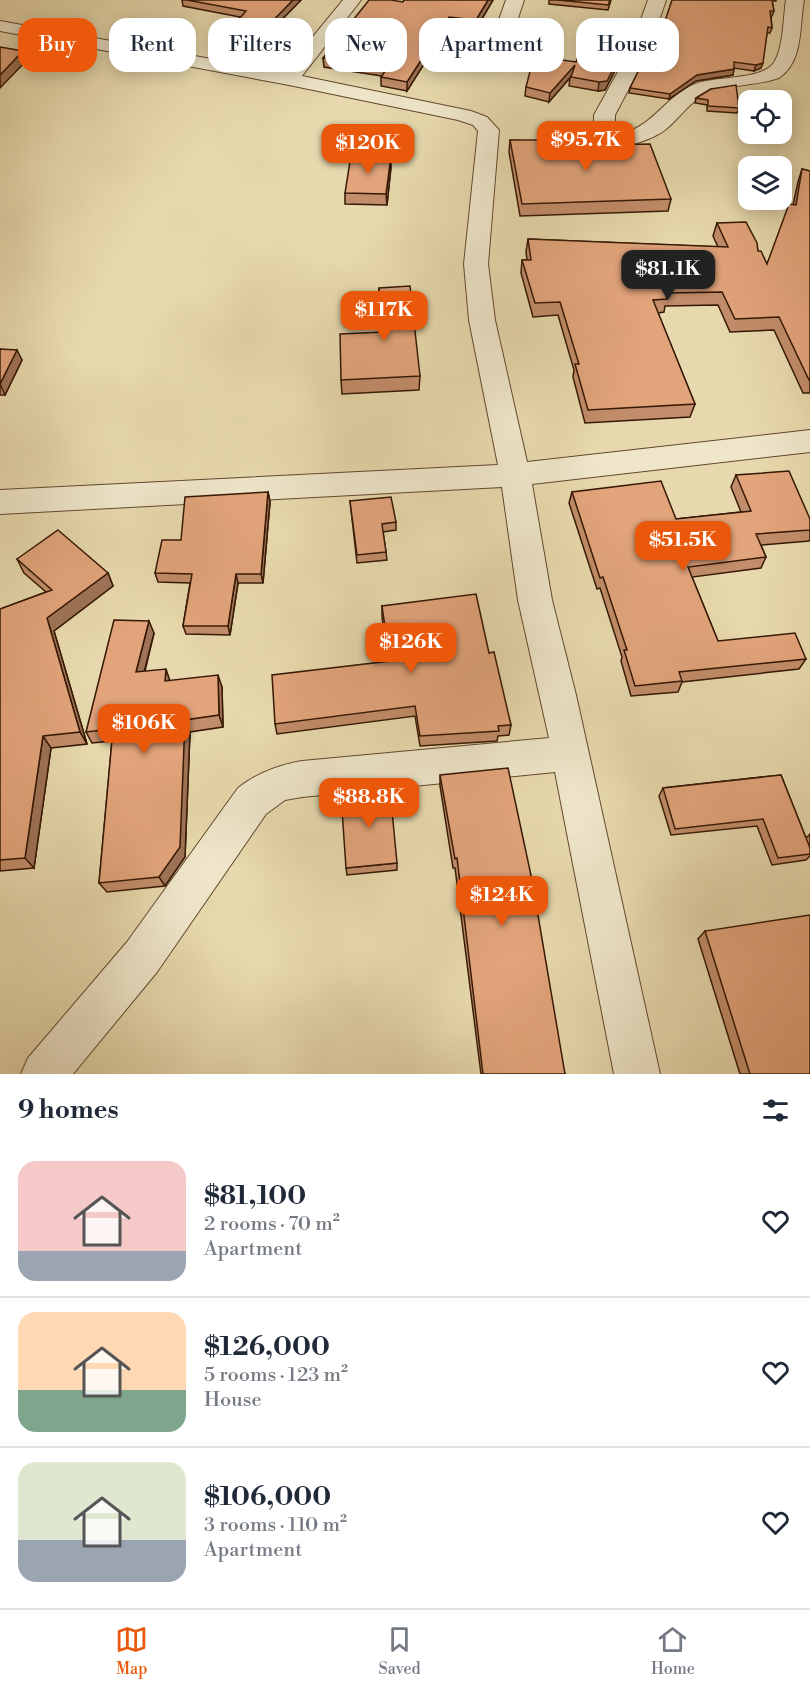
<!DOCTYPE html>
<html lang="en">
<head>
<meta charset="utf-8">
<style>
  body { margin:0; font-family:"Libre Bodoni",serif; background:#f2f2f3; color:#1f2937; height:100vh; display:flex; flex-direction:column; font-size:22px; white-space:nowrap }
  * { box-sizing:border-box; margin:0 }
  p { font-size:20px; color:#747a83 }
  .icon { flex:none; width:33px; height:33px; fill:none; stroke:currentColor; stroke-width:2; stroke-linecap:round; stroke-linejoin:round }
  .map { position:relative; height:1074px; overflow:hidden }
  .panel { display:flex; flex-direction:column; background:#fff; flex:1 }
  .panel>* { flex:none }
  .banner { position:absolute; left:18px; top:18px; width:774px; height:54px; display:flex; gap:12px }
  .fabs { position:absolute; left:738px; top:90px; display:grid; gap:12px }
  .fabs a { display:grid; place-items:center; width:54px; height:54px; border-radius:12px; background:#fff; box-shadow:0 3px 15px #0003; font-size:30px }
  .price { position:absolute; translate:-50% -51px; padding:0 14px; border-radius:12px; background:#ea580c; color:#fff; font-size:20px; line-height:39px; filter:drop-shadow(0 2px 3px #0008) }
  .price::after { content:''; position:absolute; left:50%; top:36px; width:18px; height:14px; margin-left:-9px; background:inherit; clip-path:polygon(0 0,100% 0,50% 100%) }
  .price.active { background:#222; color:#fff }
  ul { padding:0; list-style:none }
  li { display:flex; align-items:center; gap:18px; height:150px; padding:0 18px }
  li+li { border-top:2px solid #e0e1e3 }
  li span { display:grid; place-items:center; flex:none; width:168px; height:120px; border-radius:18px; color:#555 }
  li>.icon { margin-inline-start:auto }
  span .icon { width:72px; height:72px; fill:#fffc; stroke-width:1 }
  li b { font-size:26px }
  h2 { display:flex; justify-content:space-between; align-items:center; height:72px; padding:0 18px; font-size:26px }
  .tag { padding:0 21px; border-radius:18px; background:#fff; box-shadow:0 3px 15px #0003; font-size:21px; line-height:54px }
  .tag.active { background:#ea580c; color:#fff }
  .tab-bar { display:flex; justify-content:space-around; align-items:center; height:84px; border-top:2px solid #e0e1e3; background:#fff; font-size:16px; color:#747a83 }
  .tab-bar a { display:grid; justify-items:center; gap:3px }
  .tab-bar .active { color:#ea580c }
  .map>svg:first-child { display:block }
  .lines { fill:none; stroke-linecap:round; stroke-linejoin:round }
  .minor-casing { stroke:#62482e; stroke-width:2 }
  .minor { fill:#efe6ca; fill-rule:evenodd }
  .wall { fill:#c28d6a; stroke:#361804; stroke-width:1.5 }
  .shaded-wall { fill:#9e7356; stroke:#361804; stroke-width:1.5 }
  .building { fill:#e2a47b; stroke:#361804; stroke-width:1.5 }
</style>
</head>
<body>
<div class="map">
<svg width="810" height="1074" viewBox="0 0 810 1074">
  <rect width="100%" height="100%" fill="#e7d9ad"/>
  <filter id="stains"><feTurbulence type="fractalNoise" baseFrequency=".00333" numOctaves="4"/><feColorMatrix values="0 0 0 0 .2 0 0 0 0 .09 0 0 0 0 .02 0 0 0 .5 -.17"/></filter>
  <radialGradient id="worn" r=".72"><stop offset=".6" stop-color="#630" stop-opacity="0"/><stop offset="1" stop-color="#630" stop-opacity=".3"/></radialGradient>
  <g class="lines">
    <defs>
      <g id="minor">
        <path d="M343 0H361L302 76 471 111 487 117 499 130 488 264 495 320 527 462 810 430V452L532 484 552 600 576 695 660 1074H614L555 772 302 797 285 800 266 814 157 972 73 1074H21L28 1058 127 942 238 788C257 773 279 765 302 761L549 738 518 600 502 487 0 514V490L498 465 469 320 464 264 478 131 473 125 458 120 289 85 0 31V21L284 72Z"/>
        <polygon points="506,0 524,0 502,67 499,71 485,71 482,67"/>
        <path d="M648 0H666L649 50 615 115V125L624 133C654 125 667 95 695 84 716 76 755 80 771 66 784 54 783 17 786 0H804C799 26 804 61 779 78 756 86 728 84 706 94 689 102 679 119 665 130 639 149 578 157 547 150L544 145 547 140 555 139 602 137 594 125V115L630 50Z"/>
      </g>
    </defs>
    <use href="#minor" class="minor-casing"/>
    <use href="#minor" class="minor"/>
  </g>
  <g class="wall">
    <polygon points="182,0 301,0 254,48 225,44 224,36 240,17 183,6"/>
    <polygon points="404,0 493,0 476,29 448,26 407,91 381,86 381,77 382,76 324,67 323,58 403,2"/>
    <polygon points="549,0 611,0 608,10 549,4"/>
    <polygon points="672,0 776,0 776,1 772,1 774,11 772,16 771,16 772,28 770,33 767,33 761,68 754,71 734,68 733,75 696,81 669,99 629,93 630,88 664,38 665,24"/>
    <polygon points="631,40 605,90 598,91 569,86 570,78 549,102 525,96 526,87 576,62"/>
    <polygon points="711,89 739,108 737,113 707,111 707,105 695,103 696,98"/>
    <polygon points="510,140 599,145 671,199 668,211 520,216 509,152"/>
    <polygon points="391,167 387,205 345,204 345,193"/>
    <polygon points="802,169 810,171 810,393 803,393 774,330 730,332 718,305 665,306 664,312 658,313 695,404 690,417 585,423 573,377 574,370 558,315 533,317 521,273 522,260 527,260 526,252 528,239 718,247 713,236 717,223 758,251 767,264 793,205 798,182"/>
    <polygon points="379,288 420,376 419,390 342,394 341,380 383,332 379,302"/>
    <polygon points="0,349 22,360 5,395 0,395"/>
    <polygon points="736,475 810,519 810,539 809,541 761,545 766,557 761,568 692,577 718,641 806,659 799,669 682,682 678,692 631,696 621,661 622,657 600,588 597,589 569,503 572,492 676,519 741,512 731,487"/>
    <polygon points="268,492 270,502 263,583 238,583 230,635 186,634 183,626 190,583 158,582 155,573 181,540"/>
    <polygon points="350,501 396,522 396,530 383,532 386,552 387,560 357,563"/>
    <polygon points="17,559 108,573 113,586 54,631 87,744 51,748 34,868 0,871 0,609 46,592 24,573"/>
    <polygon points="382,606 489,653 511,725 509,735 498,736 497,741 420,746 415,716 277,734 275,724 388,661 382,617"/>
    <polygon points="154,633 145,671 170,681 222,687 223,727 190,732 185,857 165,886 107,892 99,883 112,741 92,743 86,732"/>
    <polygon points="440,775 565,1074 481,1074 455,868 453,868 440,786"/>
    <polygon points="781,775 806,838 810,834 810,856 806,860 772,865 757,826 671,835 659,796 663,788"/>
    <polygon points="397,863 397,870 347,875 346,868"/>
    <polygon points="705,931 810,1074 740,1074 698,939"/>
  </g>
  <g class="shaded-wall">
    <polygon points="293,0 301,0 254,48 253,41"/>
    <polygon points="488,0 493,0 476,29 476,20"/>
    <polygon points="449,17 448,26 407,91 407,82"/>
    <polygon points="633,31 631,40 605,90 598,91 599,82"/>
    <polygon points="23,51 26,61 0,88 0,75"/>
    <polygon points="763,63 761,68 754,71 756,65"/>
    <polygon points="575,65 573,74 549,102 550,93"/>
    <polygon points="734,69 733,75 696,81 669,99 670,94 697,75"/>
    <polygon points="391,156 391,167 387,205 386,194"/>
    <polygon points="17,350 22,360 5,395 0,384"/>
    <polygon points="268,492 270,502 263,583 261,574"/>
    <polygon points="108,573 113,586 54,631 87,744 80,732 47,618"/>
    <polygon points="236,574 238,583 230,635 228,626"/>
    <polygon points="149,621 154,633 141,684 136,672"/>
    <polygon points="166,669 170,681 165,681"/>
    <polygon points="218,675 222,687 223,727 219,715"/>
    <polygon points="185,720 190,732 185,857 165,886 159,877"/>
    <polygon points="43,736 51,748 34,868 25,858"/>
  </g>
  <g class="building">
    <polygon points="187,0 293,0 253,41 224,36 246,11"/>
    <polygon points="369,0 391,0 403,2 404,0 488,0 476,20 449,17 407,82 381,77 388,67 323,58"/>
    <polygon points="558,0 610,0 608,5"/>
    <polygon points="672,0 772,0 774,11 770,11 772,28 768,27 763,63 756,65 734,62 734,69 697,75 670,94 630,88 655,37 665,38 666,18"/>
    <polygon points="588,26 633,31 607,81 599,82 571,77 575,65 550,93 526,87 534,56 576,62"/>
    <polygon points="0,47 23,51 0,75"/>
    <polygon points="736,85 739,108 708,106 708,100 696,98 711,89"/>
    <polygon points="510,140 598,140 599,145 650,144 671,199 522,204"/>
    <polygon points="351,155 391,156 386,194 345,193"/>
    <polygon points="802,169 810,171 810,380 809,380 779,317 735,319 722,292 665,293 667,299 653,300 695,404 588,410 575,364 579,364 560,302 535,303 522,260 531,260 528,239 728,247 717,223 746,222 757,243 758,251 761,251 767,264 789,204 796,205"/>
    <polygon points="410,286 420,376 341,380 340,334 384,332 379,288"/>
    <polygon points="0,349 17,350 0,384"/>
    <polygon points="789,471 810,519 810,530 756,534 766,557 688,567 718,641 795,633 806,659 679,672 682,681 635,686 624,650 627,650 603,577 600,578 572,492 661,481 676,519 751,511 736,475"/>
    <polygon points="268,492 261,574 236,574 228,626 183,626 192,574 155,573 162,540 181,540 185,497"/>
    <polygon points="391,497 396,522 382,524 386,552 357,555 350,501"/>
    <polygon points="58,530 108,573 47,618 80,732 43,736 25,858 0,860 0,609 52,590 17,559"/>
    <polygon points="476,594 489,653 494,652 511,725 498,726 499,731 420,736 415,706 275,724 272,675 390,661 382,606"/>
    <polygon points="114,620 149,621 136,672 166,669 165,681 218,675 219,715 185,720 180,847 159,877 99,883 113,729 86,732"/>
    <polygon points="508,768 532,880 565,1074 483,1074 457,858 455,859 440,775"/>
    <polygon points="781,775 810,848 810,854 778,858 763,819 675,829 663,788"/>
    <polygon points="390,790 397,863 346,868 341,795"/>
    <polygon points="810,915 810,1074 750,1074 705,931"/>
  </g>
  <rect width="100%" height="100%" filter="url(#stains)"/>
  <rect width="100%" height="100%" fill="url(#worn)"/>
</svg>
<div class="fabs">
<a><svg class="icon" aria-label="locate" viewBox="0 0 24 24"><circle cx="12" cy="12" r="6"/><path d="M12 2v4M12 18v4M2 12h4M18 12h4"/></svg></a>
<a><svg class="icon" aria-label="layers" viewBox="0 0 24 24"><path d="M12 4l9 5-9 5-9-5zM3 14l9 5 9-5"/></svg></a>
</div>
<b class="price" style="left:586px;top:172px">$95.7K</b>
<b class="price" style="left:368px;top:175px">$120K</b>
<b class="price active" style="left:668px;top:301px">$81.1K</b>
<b class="price" style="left:384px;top:342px">$117K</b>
<b class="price" style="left:683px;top:572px">$51.5K</b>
<b class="price" style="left:411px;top:674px">$126K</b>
<b class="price" style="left:144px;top:755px">$106K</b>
<b class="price" style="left:369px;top:829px">$88.8K</b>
<b class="price" style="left:502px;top:927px">$124K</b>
<div class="banner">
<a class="tag active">Buy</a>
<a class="tag">Rent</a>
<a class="tag">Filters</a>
<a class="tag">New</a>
<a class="tag">Apartment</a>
<a class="tag">House</a>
</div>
</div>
<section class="panel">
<h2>9 homes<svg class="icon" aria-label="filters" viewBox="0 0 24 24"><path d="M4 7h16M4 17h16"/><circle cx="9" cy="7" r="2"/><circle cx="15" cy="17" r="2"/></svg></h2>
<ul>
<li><span style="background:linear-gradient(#f6c9c9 75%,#9aa5b1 0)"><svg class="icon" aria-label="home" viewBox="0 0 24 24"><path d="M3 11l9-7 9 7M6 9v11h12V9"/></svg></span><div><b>$81,100</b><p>2 rooms · 70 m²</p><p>Apartment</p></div><svg class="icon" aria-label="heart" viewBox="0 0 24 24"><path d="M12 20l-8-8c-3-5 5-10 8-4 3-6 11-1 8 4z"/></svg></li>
<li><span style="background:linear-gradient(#ffd9b3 65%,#7fa58c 0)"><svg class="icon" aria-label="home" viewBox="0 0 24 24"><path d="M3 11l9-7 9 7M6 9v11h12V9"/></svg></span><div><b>$126,000</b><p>5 rooms · 123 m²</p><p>House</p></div><svg class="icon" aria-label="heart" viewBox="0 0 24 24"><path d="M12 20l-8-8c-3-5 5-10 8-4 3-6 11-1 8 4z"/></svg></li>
<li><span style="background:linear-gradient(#dfe7d0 65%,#9aa5b1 0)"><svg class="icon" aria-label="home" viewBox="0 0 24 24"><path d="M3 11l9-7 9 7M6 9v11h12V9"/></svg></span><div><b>$106,000</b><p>3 rooms · 110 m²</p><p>Apartment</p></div><svg class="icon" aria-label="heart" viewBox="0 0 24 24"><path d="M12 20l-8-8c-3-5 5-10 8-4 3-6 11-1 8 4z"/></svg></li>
</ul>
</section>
<nav class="tab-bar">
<a class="active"><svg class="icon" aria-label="map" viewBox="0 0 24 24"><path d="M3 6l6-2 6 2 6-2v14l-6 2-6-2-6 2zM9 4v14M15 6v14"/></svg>Map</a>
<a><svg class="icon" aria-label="saved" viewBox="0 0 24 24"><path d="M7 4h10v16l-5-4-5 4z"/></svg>Saved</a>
<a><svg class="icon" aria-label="home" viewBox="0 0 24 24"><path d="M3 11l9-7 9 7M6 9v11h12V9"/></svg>Home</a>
</nav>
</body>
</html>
